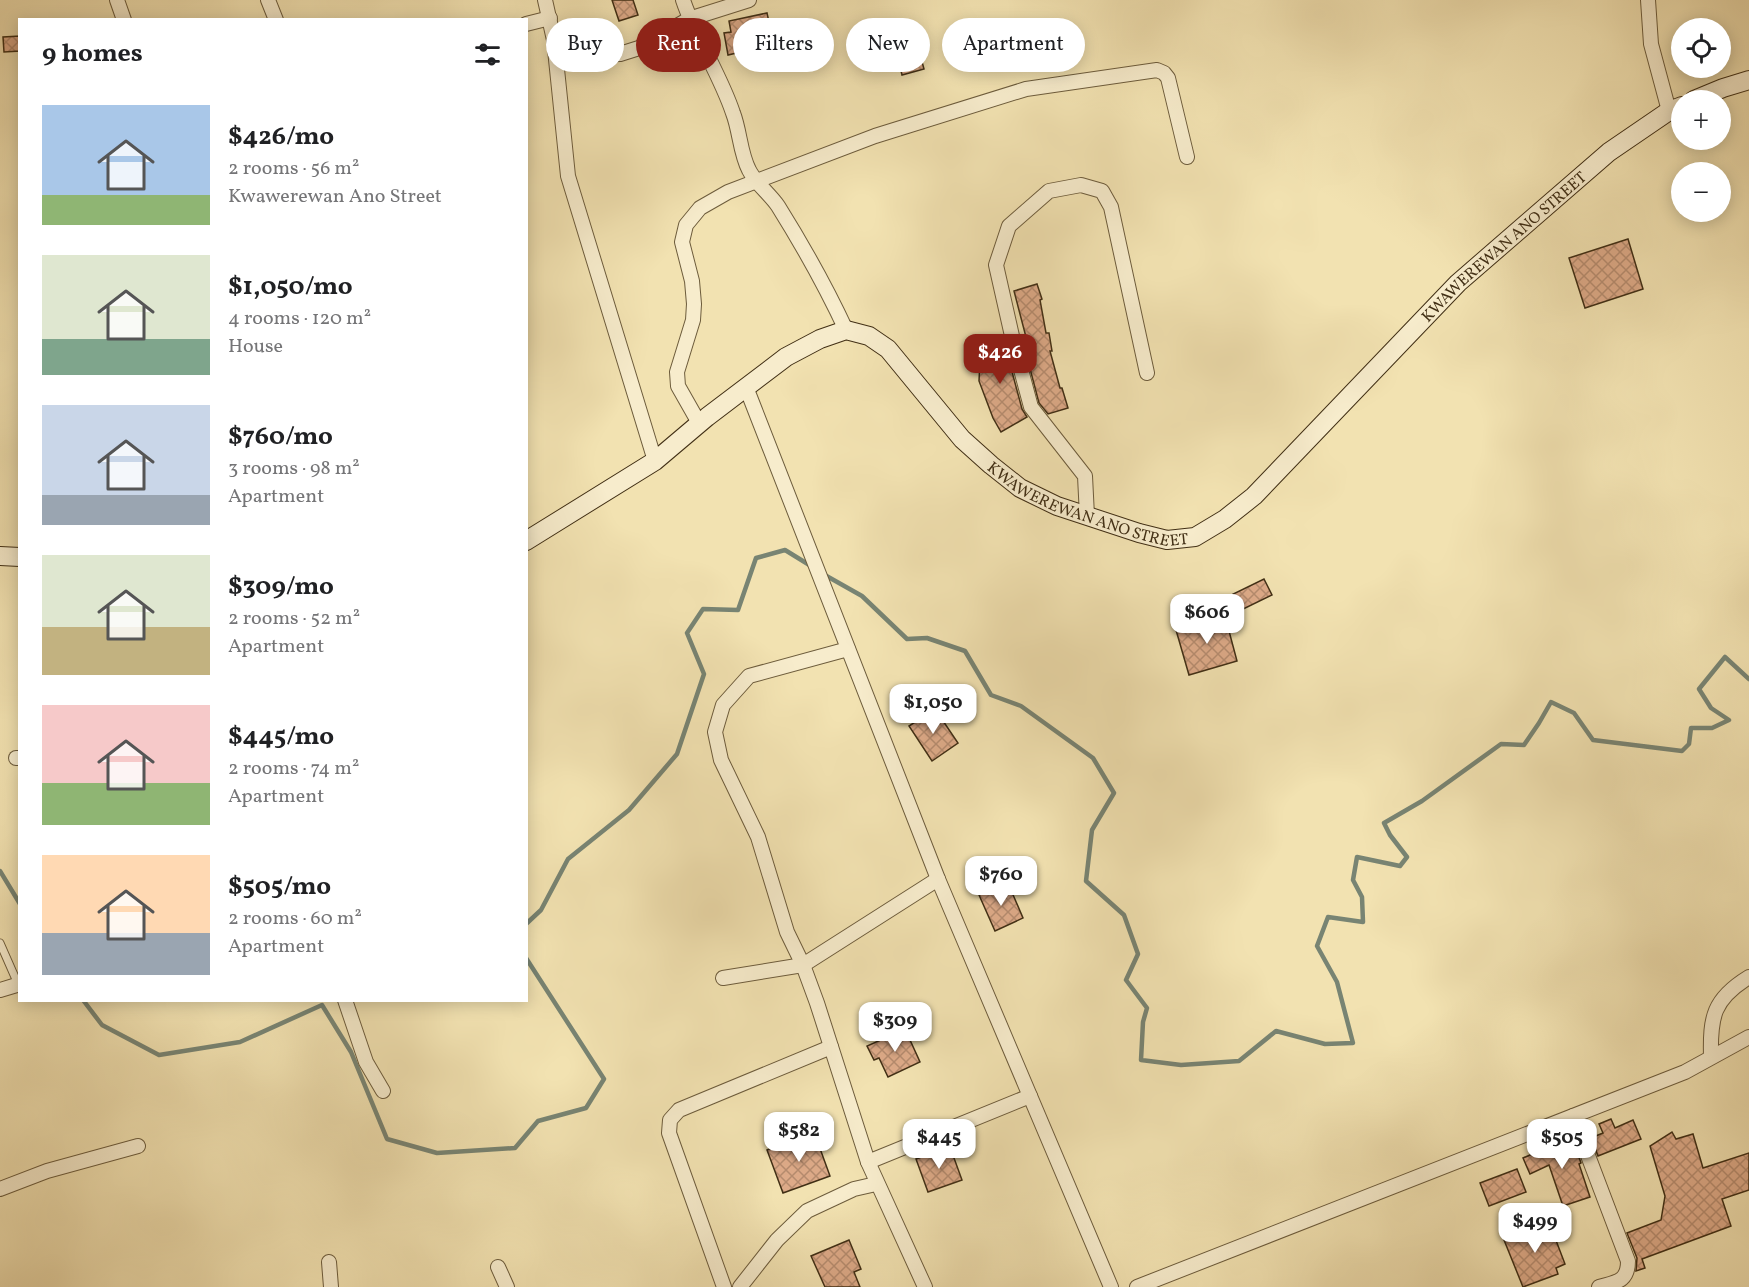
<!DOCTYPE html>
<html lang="en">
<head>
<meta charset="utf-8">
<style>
  body { margin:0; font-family:Vollkorn,serif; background:#f2f2f2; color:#202124; height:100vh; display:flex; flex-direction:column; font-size:22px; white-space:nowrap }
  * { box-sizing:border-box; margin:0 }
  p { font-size:20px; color:#757577 }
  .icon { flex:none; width:33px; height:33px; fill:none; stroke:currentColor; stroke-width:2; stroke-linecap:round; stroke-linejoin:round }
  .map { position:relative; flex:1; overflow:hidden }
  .panel { position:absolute; left:18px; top:18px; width:510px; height:984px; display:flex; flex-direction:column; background:#fff; border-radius:0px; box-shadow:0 3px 15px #0003 }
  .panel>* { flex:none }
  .banner { position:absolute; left:546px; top:18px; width:570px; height:54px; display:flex; gap:12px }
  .tools { position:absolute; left:1671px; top:18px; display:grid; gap:12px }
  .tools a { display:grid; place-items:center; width:60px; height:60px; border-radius:50%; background:#fff; box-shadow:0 3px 15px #0003; font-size:30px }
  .price { position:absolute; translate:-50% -51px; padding:0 14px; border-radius:12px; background:#fff; color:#222; font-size:20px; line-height:39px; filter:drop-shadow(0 2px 3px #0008) }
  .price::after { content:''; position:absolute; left:50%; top:36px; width:18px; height:14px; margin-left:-9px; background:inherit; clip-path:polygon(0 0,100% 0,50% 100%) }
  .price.active { background:#8f2418; color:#fff }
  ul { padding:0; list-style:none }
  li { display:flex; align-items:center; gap:18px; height:150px; padding:0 24px }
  li span { display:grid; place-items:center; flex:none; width:168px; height:120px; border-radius:0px; color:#555 }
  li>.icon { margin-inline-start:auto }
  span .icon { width:72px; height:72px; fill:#fffc; stroke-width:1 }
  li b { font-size:26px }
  h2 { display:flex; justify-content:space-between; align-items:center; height:72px; padding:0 24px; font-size:26px }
  .pill { padding:0 21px; border-radius:27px; background:#fff; box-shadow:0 3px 15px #0003; font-size:21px; line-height:54px }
  .pill.active { background:#8f2418; color:#fff }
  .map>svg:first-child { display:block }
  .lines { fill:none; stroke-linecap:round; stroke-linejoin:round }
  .stream { stroke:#788473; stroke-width:4.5 }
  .building { fill:url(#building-cross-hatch); stroke:#412f15; stroke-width:1.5 }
  .lane-casing { stroke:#6d5c3c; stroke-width:9 }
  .street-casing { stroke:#6d5c3c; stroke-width:16 }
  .secondary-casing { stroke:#412f15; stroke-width:20 }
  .lane { stroke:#f7eccc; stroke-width:7 }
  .street { stroke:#f7eccc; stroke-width:14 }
  .secondary { stroke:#f7eccc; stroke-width:18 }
  .labels { text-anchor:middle; stroke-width:4.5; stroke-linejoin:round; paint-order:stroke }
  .street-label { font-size:16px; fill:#412f15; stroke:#f7eccc }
</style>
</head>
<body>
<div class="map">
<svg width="1749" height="1287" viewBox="0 0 1749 1287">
  <defs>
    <pattern id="building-cross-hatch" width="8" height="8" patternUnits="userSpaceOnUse" patternTransform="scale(1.5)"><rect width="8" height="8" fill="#da8"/><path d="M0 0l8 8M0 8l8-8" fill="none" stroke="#b58b6e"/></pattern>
  </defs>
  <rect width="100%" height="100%" fill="#f2e2b1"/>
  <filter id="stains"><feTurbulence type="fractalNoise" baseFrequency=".00333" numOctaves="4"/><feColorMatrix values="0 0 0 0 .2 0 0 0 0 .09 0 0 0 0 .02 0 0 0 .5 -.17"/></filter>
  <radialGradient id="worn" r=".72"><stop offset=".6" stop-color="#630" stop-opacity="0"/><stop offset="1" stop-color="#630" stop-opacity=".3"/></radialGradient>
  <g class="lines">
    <g class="stream">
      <polyline points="823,574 862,596 907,639 927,638 965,651 991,695 1021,706 1093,758 1114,793 1092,830 1086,881 1124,915 1138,954 1126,980 1147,1008 1143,1022 1141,1060 1181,1065 1239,1061 1276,1031 1325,1044 1353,1043 1337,982 1317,946 1328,917 1363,922 1362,897 1353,880 1357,857 1400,866 1407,857 1390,835 1384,823 1422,801 1501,744 1524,745 1539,723 1551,702 1574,713 1593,740 1682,751 1689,744 1691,728 1712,728 1729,720 1711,708 1699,689 1725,657 1749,679"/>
      <polyline points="0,871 20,904"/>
      <polyline points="526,924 541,910 568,859 629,810 677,754 704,674 687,633 703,609 738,610 756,558 785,550 811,566"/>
      <polyline points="83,1000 102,1025 159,1055 240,1042 322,1005 351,1052 387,1139 437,1153 515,1148 538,1121 586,1108 604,1079 526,958"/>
    </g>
  </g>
  <g class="building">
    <polygon points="612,0 633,0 638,15 619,21"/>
    <polygon points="767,13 776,54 760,58 759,54 746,56 745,51 728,55 724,33 731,32 729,21"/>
    <polygon points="20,36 20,51 4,52 3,37"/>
    <polygon points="916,40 924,69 902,75 895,46"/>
    <polygon points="1628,239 1643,289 1585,308 1569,258"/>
    <polygon points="1037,284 1042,299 1040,300 1046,333 1049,333 1052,351 1050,351 1060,388 1062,388 1068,408 1048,414 1039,403 1023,342 1023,338 1026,337 1014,291"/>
    <polygon points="981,341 1004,342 1022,409 1027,417 1001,432 993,418 979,381"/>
    <polygon points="1264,579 1272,595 1233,614 1225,598"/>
    <polygon points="1225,616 1237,661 1189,675 1176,630"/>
    <polygon points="935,709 958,743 932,761 909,726"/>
    <polygon points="1008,883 1023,918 995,931 979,895"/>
    <polygon points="905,1029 920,1062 888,1077 879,1058 874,1060 867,1046"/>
    <polygon points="1611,1119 1615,1128 1633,1120 1641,1139 1598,1156 1591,1138 1603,1133 1599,1124"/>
    <polygon points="814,1132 830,1176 783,1193 767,1150"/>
    <polygon points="1672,1132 1676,1139 1693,1134 1703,1168 1749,1153 1749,1190 1722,1199 1731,1226 1642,1259 1645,1268 1636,1271 1637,1258 1627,1233 1661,1220 1665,1196 1650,1146"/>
    <polygon points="1571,1137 1572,1145 1574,1144 1581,1163 1579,1164 1590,1197 1563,1206 1549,1165 1530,1174 1523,1158"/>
    <polygon points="950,1147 962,1180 928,1192 916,1159"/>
    <polygon points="1517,1169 1526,1192 1489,1206 1480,1183"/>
    <polygon points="1549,1222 1565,1264 1556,1268 1558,1274 1523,1287 1504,1240"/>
    <polygon points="849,1240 861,1269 854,1272 860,1287 825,1287 811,1256"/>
  </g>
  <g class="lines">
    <defs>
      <polyline id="lane" points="0,943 18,984"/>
      <g id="street">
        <polyline points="117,0 124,20"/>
        <polyline points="268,0 276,20"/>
        <polyline points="545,0 554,40 568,176 655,461"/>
        <path d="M683 0C696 39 720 74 733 113 740 131 740 153 749 170 756 184 769 193 778 206 803 246 826 287 846 330"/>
        <polyline points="1648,0 1651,44 1669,111"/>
        <polyline points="526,24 550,18"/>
        <polyline points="554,40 600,55 620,54 639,48 689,19 749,0"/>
        <polyline points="746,387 938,879 1111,1287"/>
        <polyline points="699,423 678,386 677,372 693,320 694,304 692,281 682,242 686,225 700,208 728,192 875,136 1026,89 1157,70 1164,73 1168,78 1187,157"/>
        <polyline points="1087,516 1085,476 1031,407 1012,336 996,265 1009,226 1049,191 1081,185 1102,191 1111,207 1147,373"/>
        <polyline points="848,649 749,676 723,705 715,732 721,760 758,837 787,932 803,965 817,1003 868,1162 925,1287"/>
        <polyline points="16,758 20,758"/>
        <polyline points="723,978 803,965 938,879"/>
        <polyline points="0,990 20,984"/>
        <polyline points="345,1000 366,1062 383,1091"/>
        <path d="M1711 1057C1710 1017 1713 999 1749 977"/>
        <path d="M1573 1116 1628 1261C1628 1282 1616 1282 1599 1287"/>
        <polyline points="868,1162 1030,1096"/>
        <polyline points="0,1189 47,1171 138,1146"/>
        <polyline points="329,1262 331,1287"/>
        <polyline points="498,1267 507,1287"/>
        <polyline points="724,1287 669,1133 670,1120 679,1110 831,1047"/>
        <polyline points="740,1287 777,1240 807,1211 854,1189 876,1184"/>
        <polyline points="1137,1287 1685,1072 1749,1037"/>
      </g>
      <g id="secondary">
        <polyline points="1694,100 1723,88 1749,80"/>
        <path id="s1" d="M526 541 655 461 707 417 786 357 820 339 846 330 869 336 888 349 962 439 991 465 1020 488 1057 506 1139 533 1167 540 1195 537 1225 519 1254 496 1458 283 1609 152 1669 111 1682 106"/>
        <polyline points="0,556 20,557"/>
      </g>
    </defs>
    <use href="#lane" class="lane-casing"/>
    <use href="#street" class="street-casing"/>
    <use href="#secondary" class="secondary-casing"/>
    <use href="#lane" class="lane"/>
    <use href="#street" class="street"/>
    <use href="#secondary" class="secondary"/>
  </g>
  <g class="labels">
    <g class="street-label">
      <text dy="6" stroke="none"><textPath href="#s1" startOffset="1234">KWAWEREWAN ANO STREET</textPath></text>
      <text dy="6" stroke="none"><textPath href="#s1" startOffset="694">KWAWEREWAN ANO STREET</textPath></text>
    </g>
  </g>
  <rect width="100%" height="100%" filter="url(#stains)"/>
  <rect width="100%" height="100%" fill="url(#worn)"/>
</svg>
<div class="tools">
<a><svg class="icon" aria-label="locate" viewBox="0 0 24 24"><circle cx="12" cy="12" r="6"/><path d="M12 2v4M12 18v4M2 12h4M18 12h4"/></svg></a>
<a>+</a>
<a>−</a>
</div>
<b class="price active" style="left:1000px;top:385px">$426</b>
<b class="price" style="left:1207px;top:645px">$606</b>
<b class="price" style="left:933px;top:735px">$1,050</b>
<b class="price" style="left:1001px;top:907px">$760</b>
<b class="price" style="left:895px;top:1053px">$309</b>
<b class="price" style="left:799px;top:1163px">$582</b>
<b class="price" style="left:939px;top:1170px">$445</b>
<b class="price" style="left:1562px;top:1170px">$505</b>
<b class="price" style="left:1535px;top:1254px">$499</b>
<div class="banner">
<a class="pill">Buy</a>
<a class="pill active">Rent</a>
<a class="pill">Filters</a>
<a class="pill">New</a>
<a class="pill">Apartment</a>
</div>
<section class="panel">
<h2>9 homes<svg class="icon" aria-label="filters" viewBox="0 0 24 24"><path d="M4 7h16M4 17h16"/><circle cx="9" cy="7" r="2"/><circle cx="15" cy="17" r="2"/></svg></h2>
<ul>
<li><span style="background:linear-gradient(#a9c7e8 75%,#8fb573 0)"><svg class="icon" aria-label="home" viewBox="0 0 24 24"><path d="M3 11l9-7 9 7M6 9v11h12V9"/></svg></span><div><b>$426/mo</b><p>2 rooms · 56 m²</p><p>Kwawerewan Ano Street</p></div></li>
<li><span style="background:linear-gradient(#dfe7d0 70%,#7fa58c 0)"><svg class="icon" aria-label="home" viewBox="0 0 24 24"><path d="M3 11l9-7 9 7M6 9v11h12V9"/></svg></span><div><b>$1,050/mo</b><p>4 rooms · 120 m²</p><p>House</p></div></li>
<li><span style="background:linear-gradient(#c9d6e8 75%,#9aa5b1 0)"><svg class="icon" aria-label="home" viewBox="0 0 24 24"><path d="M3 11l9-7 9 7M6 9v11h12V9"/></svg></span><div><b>$760/mo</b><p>3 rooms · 98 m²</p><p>Apartment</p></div></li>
<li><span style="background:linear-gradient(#dfe7d0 60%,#c2b280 0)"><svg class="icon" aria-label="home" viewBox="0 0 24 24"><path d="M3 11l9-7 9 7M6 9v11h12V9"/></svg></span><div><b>$309/mo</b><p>2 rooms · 52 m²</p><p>Apartment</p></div></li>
<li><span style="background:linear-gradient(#f6c9c9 65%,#8fb573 0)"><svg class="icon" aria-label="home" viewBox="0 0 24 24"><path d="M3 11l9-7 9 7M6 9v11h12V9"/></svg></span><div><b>$445/mo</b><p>2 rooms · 74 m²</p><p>Apartment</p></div></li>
<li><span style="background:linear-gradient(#ffd9b3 65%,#9aa5b1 0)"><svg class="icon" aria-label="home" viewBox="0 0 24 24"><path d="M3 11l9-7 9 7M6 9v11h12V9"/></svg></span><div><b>$505/mo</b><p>2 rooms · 60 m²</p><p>Apartment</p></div></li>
</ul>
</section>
</div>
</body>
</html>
